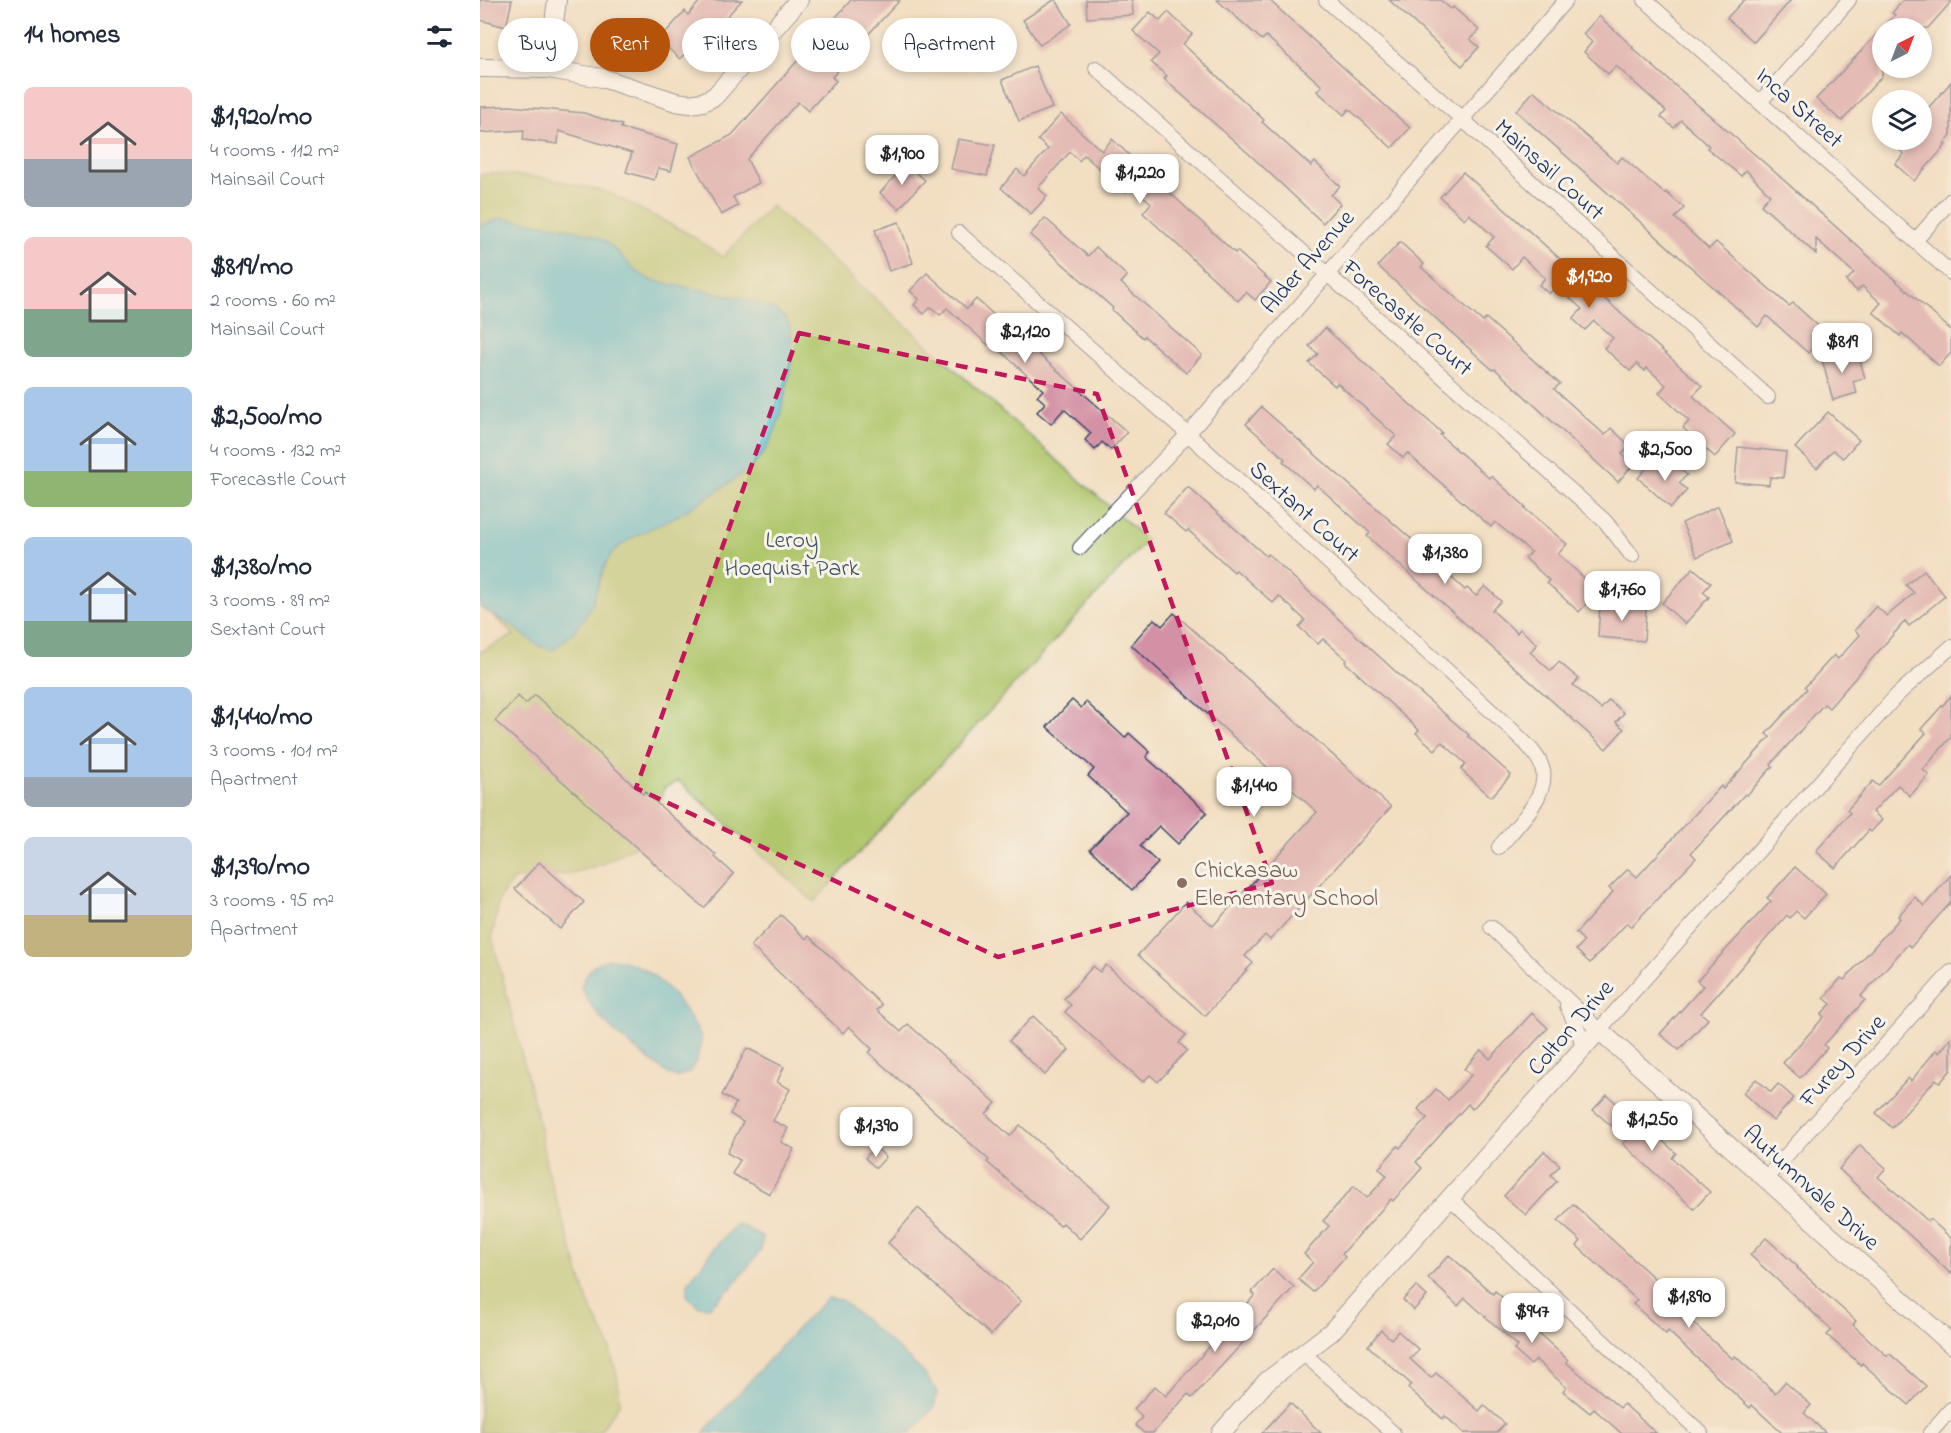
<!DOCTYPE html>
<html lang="en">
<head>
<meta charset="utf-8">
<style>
  body { margin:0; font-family:"Indie Flower",sans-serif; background:#f6f6f7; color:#1f2937; height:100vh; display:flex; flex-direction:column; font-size:22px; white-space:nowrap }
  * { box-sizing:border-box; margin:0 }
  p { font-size:20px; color:#747a83 }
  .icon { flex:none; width:33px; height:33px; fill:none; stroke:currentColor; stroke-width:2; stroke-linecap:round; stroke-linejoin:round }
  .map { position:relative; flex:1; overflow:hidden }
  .side { display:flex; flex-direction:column; background:#fff; width:480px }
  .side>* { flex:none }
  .hud { position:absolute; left:18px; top:18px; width:570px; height:54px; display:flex; gap:12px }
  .needle { width:39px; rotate:42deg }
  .fabs { position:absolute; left:1392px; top:18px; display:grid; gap:12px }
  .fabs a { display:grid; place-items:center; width:60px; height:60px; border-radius:50%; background:#fff; box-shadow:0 3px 9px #0003; font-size:30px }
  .price { position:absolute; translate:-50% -51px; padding:0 14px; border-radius:12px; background:#fff; color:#222; font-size:20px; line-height:39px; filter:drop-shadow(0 2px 3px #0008) }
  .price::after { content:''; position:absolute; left:50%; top:36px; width:18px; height:14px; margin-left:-9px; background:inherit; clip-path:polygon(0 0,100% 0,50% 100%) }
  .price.current { background:#b45309; color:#fff }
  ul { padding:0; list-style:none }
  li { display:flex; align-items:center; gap:18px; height:150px; padding:0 24px }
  li span { display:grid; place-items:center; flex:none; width:168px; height:120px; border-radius:9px; color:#555 }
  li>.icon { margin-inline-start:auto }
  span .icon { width:72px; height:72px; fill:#fffc; stroke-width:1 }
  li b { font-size:26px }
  h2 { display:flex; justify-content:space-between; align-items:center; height:72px; padding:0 24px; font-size:26px }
  .tag { padding:0 21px; border-radius:27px; background:#fff; box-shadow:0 3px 9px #0003; font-size:21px; line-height:54px }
  .tag.current { background:#b45309; color:#fff }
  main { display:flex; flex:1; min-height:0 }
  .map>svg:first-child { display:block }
  .green { fill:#afc66b; stroke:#657a64; stroke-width:1.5 }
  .water { fill:#56bdd3; stroke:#387698; stroke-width:1.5 }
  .building { fill:#d391a5 }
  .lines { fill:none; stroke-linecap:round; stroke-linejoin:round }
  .minor-casing { stroke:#3b496d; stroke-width:16 }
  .tertiary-casing { stroke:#3b496d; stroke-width:20 }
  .minor { stroke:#fff; stroke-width:14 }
  .tertiary { stroke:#fff; stroke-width:18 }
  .marked { fill:none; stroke:#c2185b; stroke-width:4.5; stroke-dasharray:12 8; stroke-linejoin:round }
  .education-dot { fill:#8d6e63; stroke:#f7f3e8; stroke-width:2 }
  .labels { text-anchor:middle; stroke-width:6; stroke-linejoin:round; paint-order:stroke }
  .street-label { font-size:24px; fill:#1b2f5e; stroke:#f7f3e8 }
  .park-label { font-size:24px; fill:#405561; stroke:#f7f3e8 }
  .education-label { font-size:24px; fill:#785e54; stroke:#f7f3e8; text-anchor:start }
</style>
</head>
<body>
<main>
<section class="side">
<h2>14 homes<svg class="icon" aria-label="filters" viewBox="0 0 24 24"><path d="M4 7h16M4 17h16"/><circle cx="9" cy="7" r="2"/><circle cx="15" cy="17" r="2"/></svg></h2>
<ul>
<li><span style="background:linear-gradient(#f6c9c9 60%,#9aa5b1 0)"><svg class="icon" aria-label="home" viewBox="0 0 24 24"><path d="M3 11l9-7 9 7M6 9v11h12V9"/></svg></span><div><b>$1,920/mo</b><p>4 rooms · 112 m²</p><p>Mainsail Court</p></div></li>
<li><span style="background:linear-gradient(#f6c9c9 60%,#7fa58c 0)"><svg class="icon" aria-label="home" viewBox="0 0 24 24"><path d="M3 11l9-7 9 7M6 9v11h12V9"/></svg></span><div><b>$819/mo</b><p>2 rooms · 60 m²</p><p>Mainsail Court</p></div></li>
<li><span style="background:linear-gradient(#a9c7e8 70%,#8fb573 0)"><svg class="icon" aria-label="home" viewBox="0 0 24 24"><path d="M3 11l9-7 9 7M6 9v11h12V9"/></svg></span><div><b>$2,500/mo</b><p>4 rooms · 132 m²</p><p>Forecastle Court</p></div></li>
<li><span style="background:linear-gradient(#a9c7e8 70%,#7fa58c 0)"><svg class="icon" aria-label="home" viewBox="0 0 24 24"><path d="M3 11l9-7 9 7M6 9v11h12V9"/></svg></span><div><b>$1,380/mo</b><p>3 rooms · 89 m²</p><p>Sextant Court</p></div></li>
<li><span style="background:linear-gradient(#a9c7e8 75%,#9aa5b1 0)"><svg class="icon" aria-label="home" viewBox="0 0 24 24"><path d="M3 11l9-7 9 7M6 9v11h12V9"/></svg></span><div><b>$1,440/mo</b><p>3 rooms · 101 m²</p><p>Apartment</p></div></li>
<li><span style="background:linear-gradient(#c9d6e8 65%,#c2b280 0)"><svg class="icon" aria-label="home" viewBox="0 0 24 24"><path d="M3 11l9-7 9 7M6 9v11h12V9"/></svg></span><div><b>$1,390/mo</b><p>3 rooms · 95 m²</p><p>Apartment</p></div></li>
</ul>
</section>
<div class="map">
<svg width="1471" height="1433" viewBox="0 0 1471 1433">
  <rect width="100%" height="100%" fill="#f7f3e8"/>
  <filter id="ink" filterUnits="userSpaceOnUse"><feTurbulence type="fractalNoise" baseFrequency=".0167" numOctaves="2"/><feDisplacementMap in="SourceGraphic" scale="12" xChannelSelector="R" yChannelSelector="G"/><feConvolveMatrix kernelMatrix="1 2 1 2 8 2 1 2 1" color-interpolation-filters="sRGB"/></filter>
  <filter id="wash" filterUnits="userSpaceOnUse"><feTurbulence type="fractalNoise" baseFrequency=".008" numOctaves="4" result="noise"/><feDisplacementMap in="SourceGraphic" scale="24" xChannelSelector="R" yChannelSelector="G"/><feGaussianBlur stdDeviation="1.35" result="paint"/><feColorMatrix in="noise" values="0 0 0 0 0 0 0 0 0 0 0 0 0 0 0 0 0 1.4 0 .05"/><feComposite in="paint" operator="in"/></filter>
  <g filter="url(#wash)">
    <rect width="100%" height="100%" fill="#f2dfc2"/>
    <polygon class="green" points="11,173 66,178 127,192 209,234 243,257 291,206 667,540 334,902 199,781 184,788 175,823 155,846 122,864 89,874 34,879 20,897 12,937 58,1119 67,1169 108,1302 128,1342 137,1376 140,1403 119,1433 0,1433 0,652 34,635 0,603 0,175"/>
    <g class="water">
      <path d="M21 218C48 222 101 227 123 240 138 248 152 274 172 280 200 289 296 296 308 322 316 339 311 366 307 384 301 412 296 442 275 463 258 479 221 502 200 514 178 527 152 534 133 552 124 560 117 593 111 606 102 625 89 637 73 650L59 646 30 625 0 607V226Z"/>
      <path d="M129 959C173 960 203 1004 222 1038L217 1059 210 1072 197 1077 188 1074C156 1049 117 1025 101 987 108 969 111 965 129 959Z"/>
      <polygon points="257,1223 283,1237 281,1250 252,1287 229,1307 218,1306 207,1296 208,1283 234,1248"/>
      <polygon points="348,1298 361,1300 417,1348 444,1373 457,1392 454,1407 431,1433 223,1433 323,1322"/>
    </g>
    <g id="blocks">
      <g class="building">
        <polygon points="0,0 32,0 26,27 0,20"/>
        <polygon points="221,0 262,0 238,26 233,22 200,59 179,40 205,11 208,15"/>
        <polygon points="371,0 420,0 383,40 385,42 352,77 356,81 328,111 318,102 267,159 279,183 253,197 258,206 241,215 210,157 252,135"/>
        <polygon points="574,0 576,0 591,24 560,45 543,20"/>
        <polygon points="606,0 652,0 653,15 607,18"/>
        <polygon points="737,0 789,0 930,128 912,148 869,109 864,115 837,91 842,86 786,36 782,40"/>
        <polygon points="909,0 960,0 971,9 973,7 999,30 990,39 999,47 982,66"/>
        <polygon points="1264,0 1311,0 1274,42 1247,18"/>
        <polygon points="1423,0 1471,0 1471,2 1448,28 1403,28 1415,15 1412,13"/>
        <polygon points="670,12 680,21 688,12 712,34 703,44 784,120 782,122 831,166 835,162 860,186 851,195 860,204 843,223 768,153 684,79 687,76 671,62 679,54 653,31"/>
        <polygon points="1119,16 1153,47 1152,48 1288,166 1471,330 1471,353 1459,366 1422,333 1420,336 1393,312 1401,303 1382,286 1377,291 1366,281 1374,273 1336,239 1336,254 1281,205 1290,195 1266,170 1261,176 1227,148 1229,146 1201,120 1194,128 1181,117 1186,111 1136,66 1128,74 1104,52 1112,42 1103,34"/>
        <polygon points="1402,29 1402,76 1362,121 1336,99"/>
        <polygon points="555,66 572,108 539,121 522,80"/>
        <polygon points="1471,82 1471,135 1464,144 1466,145 1434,181 1415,164 1424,154 1415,146 1421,140 1442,140 1442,115"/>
        <polygon points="1054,91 1137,163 1142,157 1185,194 1186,192 1204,208 1195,218 1229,249 1236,242 1309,306 1313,303 1346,333 1328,353 1287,316 1278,327 1036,111"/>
        <polygon points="30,106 104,113 142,125 141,128 198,144 191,171 178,168 174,180 146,172 152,153 79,131 78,144 43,140 44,130 0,133 0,107"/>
        <polygon points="581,114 622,151 632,139 755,253 757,251 791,282 775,300 766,292 758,301 663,213 671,203 652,186 646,192 604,155 599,161 590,152 558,188 567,196 551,214 521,188 537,169 544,176 568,149 558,140"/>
        <polygon points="478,139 515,145 507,176 471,169"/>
        <polygon points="426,164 445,180 419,209 400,193"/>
        <polygon points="983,172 1222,386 1213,396 1255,434 1235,457 1203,428 1209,421 1179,393 1186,385 1167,368 1165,371 1157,364 1150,371 1124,348 1133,338 1114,321 1105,330 1093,319 1102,309 1076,286 1069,294 1059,285 1065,278 1042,257 1032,269 1006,246 1014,237 989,214 984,219 960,197"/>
        <polygon points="565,218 608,256 616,247 647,276 641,283 722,355 706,373 664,336 663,338 632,310 633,308 550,235"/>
        <polygon points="419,222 433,263 409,271 395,230"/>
        <polygon points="920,242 944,264 941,267 1003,322 1006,318 1080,384 1074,389 1125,435 1131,428 1150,446 1142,454 1153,465 1138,482 1015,369 1013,370 898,266"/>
        <polygon points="447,273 487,309 496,299 647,432 631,450 622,442 615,450 605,440 611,433 584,409 571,424 557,412 565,403 557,396 563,390 511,342 508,345 467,308 460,315 451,307 444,314 434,305 439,299 430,291"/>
        <polygon points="845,328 962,433 960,435 1009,478 1011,476 1046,507 1044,508 1087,544 1078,554 1118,591 1099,612 1067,583 1069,580 1045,558 1051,552 1015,522 1011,527 927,453 923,458 908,444 916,436 857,383 855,386 829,363 838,354 829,346"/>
        <polygon points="1364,349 1368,361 1379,357 1385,378 1373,382 1377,393 1353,400 1341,356"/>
        <polygon points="781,407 945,551 952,542 971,559 962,569 985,590 987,588 996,596 1005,586 1021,601 1012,610 1037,633 1040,629 1057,644 1050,652 1071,671 1079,662 1099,679 1093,685 1121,709 1129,700 1144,713 1136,722 1144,729 1126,749 887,536 890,533 837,485 834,489 803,461 805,459 766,424"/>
        <polygon points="1348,412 1379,440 1363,458 1353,450 1337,468 1315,448"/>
        <polygon points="1258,447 1306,452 1303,478 1290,477 1289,485 1255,482"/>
        <polygon points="1189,460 1207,475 1199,483 1207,490 1191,508 1158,478 1173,461 1181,469"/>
        <polygon points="708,487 786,556 788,554 916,672 989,735 988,736 1031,775 1011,797 981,770 986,764 962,742 955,750 936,733 939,730 865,662 867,660 843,639 838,644 819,627 825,620 799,596 793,603 756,570 754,572 708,530 706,532 684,513"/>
        <polygon points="1238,506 1253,541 1217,557 1202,523"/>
        <polygon points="1213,568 1231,583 1223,592 1229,597 1205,624 1182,603"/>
        <polygon points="1444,570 1465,596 1429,626 1425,621 1349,708 1344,704 1291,764 1293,766 1267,795 1265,794 1211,853 1216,858 1194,881 1151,927 1147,923 1110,963 1096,950 1104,941 1096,933 1133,892 1129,888 1148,869 1157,877 1241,786 1243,789 1290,737 1286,734 1327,689 1325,687 1354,655 1358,659 1380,635 1375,630 1396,606 1407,616 1434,593 1426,585"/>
        <polygon points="1120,604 1166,608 1164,641 1118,637"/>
        <polygon points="694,613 911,807 790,940 785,935 765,956 773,963 725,1016 658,955 706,902 733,926 837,812 651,645 674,619 682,626"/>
        <polygon points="55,695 163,794 164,792 236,855 235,857 254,874 224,908 15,721 38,696 46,704"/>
        <polygon points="1471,696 1471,737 1443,770 1449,775 1430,796 1418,785 1393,812 1402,820 1391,832 1389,830 1355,868 1336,851 1370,813 1367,810 1393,781 1398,786 1446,733 1441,729"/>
        <polygon points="592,700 601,708 606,702 645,738 649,733 670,752 666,757 727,812 698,844 679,826 660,846 678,863 652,890 610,849 647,812 608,776 614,769 567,727"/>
        <polygon points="59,862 104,902 80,929 35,889"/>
        <polygon points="1315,867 1346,894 1324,918 1316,911 1310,918 1307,915 1221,1013 1228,1019 1199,1050 1180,1034 1223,986 1217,981 1291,901 1287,898"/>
        <polygon points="1471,875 1471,902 1431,947 1428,944 1381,996 1385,1000 1344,1045 1347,1048 1320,1078 1303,1063 1344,1017 1341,1014 1351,1004 1344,998 1361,978 1364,980 1420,918 1418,916 1435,897 1444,906"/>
        <polygon points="301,915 326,939 329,936 402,1005 397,1010 421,1032 428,1024 516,1103 506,1114 530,1136 540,1125 630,1205 600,1239 583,1223 580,1226 507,1162 509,1160 389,1053 392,1049 369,1026 363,1033 271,946"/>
        <polygon points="626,965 706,1035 699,1043 707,1050 678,1082 670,1075 663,1082 585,1012 591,1005 584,999 613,966 620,972"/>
        <polygon points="1052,1013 1068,1028 992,1109 988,1104 936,1162 942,1168 913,1201 911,1199 862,1254 865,1257 833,1292 818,1279 833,1262 824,1254 849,1226 843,1221 874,1186 887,1198 907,1176 899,1168 918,1146 920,1148 947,1118 938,1109 956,1089 968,1100 991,1075 984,1069 1001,1050 1010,1059"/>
        <polygon points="553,1016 589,1050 565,1075 529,1041"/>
        <polygon points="1471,1038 1471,1070 1460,1083 1456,1079 1412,1128 1396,1113 1428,1078 1431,1081 1456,1050 1459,1053"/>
        <polygon points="267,1048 304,1067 297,1082 310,1089 293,1121 308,1128 301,1142 314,1149 290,1194 252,1174 260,1160 247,1153 263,1122 250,1114 256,1103 242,1095"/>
        <polygon points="1276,1079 1291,1092 1298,1084 1314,1098 1293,1121 1263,1093"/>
        <polygon points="1127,1095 1160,1124 1162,1122 1196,1153 1192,1158 1230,1192 1214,1209 1143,1144 1147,1139 1113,1110"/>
        <polygon points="1380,1145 1406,1168 1398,1177 1448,1221 1450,1219 1471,1238 1471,1274 1359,1169"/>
        <polygon points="395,1147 406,1157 396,1168 385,1158"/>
        <polygon points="1064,1151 1080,1165 1071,1175 1077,1181 1046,1215 1024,1196"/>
        <polygon points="1093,1204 1208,1309 1203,1314 1253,1359 1255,1356 1295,1393 1305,1382 1331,1405 1324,1413 1346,1433 1302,1433 1272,1405 1270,1408 1188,1331 1186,1334 1153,1304 1157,1300 1097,1246 1101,1241 1078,1221"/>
        <polygon points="438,1208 541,1301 511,1335 408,1243"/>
        <polygon points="1286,1238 1318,1267 1317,1268 1376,1321 1373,1325 1407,1356 1410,1354 1446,1386 1429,1405 1382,1363 1381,1365 1347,1335 1352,1330 1270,1255"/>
        <polygon points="969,1255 1013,1294 1015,1291 1047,1319 1045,1321 1088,1360 1086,1362 1140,1408 1144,1404 1176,1433 1141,1433 1114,1409 1110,1413 1083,1391 1086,1387 1056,1360 1051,1365 1034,1350 1038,1346 985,1298 978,1306 948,1278"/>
        <polygon points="793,1269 814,1287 712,1398 708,1394 673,1433 664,1433 655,1425 662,1417 654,1409 675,1386 686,1396 775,1295 772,1292"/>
        <polygon points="936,1286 947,1296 934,1310 923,1300"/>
        <polygon points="901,1330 911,1339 918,1331 939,1350 930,1359 951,1378 956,1373 999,1411 1004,1405 1025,1424 1016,1433 984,1433 965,1416 963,1419 928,1388 931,1384 888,1346"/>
        <polygon points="810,1403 841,1433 782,1433"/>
      </g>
    </g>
  </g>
  <g filter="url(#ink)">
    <use href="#blocks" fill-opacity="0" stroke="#3b496d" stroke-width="1.5"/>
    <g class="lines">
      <defs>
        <g id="minor">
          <polyline points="846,0 981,118 1288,397"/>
          <polyline points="1165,0 1471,273"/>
          <polyline points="616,68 1125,521 1152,556"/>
          <polyline points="1281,101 1369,0"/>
          <path d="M479 233 708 434 1032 730C1043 741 1060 755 1063 771 1068 797 1034 829 1019 847"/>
          <polyline points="1435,241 1471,200"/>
          <polyline points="600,548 708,434 1086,0"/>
          <polyline points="1011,927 1119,1030 1417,695 1471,647"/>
          <polyline points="1087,1006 1100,1034 1102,1048"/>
          <polyline points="1286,1178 1471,972"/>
          <polyline points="971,1199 1221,1433"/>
          <polyline points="823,1353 913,1433"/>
          <polyline points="1450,1433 1471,1409"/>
        </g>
        <g id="tertiary">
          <polyline points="0,68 68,69 122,78 196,102 210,104 223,102 235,96 319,0"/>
          <polyline points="68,69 77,0"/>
          <polyline points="741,1433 787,1381 851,1332 1119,1030 1471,1344"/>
        </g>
      </defs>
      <use href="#minor" class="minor-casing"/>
      <use href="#tertiary" class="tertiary-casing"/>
      <use href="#minor" class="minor"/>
      <use href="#tertiary" class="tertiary"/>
    </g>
  </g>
  <path d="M0 0H1471V1433H0ZM319 333 617 394 792 883 518 957 156 788Z" fill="#f2dfc2" fill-opacity=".55" fill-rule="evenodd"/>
  <path class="marked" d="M319 333 617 394 792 883 518 957 156 788Z"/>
  <circle class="education-dot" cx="702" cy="883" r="6"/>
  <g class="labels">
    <g class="street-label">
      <text transform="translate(1320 107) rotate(42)" y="8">Inca Street</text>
      <text transform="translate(1070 169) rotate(42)" y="8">Mainsail Court</text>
      <text transform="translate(827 261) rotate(-49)" y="8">Alder Avenue</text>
      <text transform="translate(928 317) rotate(41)" y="8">Forecastle Court</text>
      <text transform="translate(825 511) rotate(42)" y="8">Sextant Court</text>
      <text transform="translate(1090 1027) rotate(-49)" y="8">Colton Drive</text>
      <text transform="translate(1362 1060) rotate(-48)" y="8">Furey Drive</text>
      <text transform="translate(1332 1187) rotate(42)" y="8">Autumnvale Drive</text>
    </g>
    <g class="park-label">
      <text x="312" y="547">Leroy<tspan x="312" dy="28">Hoequist Park</tspan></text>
    </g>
    <g class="education-label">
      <text x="714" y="877">Chickasaw<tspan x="714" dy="28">Elementary School</tspan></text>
    </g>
  </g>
</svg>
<div class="fabs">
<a><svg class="needle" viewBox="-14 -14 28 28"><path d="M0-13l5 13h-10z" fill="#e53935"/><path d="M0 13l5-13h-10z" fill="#747a83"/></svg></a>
<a><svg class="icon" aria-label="layers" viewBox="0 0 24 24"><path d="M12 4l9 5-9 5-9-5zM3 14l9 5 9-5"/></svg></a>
</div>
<b class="price" style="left:422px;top:186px">$1,900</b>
<b class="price" style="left:660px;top:205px">$1,220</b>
<b class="price current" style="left:1109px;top:309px">$1,920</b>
<b class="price" style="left:545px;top:364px">$2,120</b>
<b class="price" style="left:1362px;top:374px">$819</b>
<b class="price" style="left:1185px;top:482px">$2,500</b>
<b class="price" style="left:965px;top:585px">$1,380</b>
<b class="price" style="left:1142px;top:622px">$1,760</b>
<b class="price" style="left:774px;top:818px">$1,440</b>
<b class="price" style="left:1172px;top:1152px">$1,250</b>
<b class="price" style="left:396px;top:1158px">$1,390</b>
<b class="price" style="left:1209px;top:1329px">$1,890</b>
<b class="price" style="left:1052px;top:1344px">$947</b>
<b class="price" style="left:735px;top:1353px">$2,010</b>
<div class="hud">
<a class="tag">Buy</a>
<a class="tag current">Rent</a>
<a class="tag">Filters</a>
<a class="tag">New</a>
<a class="tag">Apartment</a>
</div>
</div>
</main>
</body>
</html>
